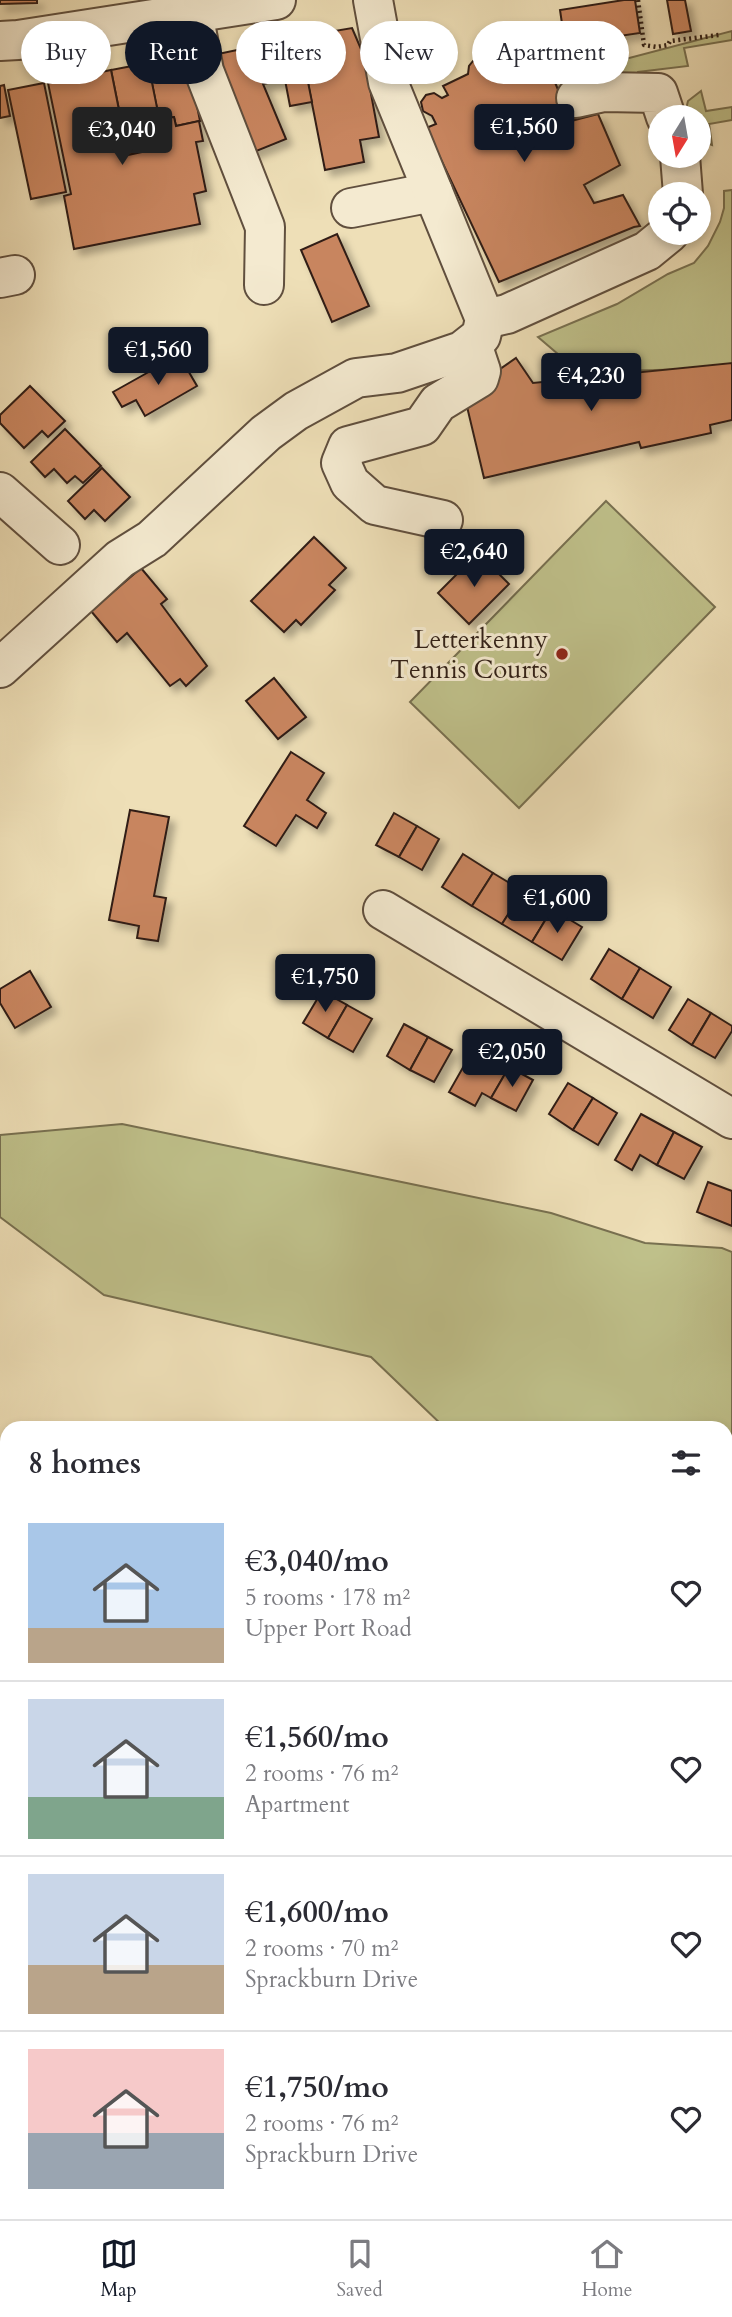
<!DOCTYPE html>
<html lang="en">
<head>
<meta charset="utf-8">
<style>
  body { margin:0; font-family:Cardo,serif; background:#f7f7f7; color:#2b2b33; height:100vh; display:flex; flex-direction:column; font-size:26px; white-space:nowrap }
  * { box-sizing:border-box; margin:0 }
  p { font-size:23px; color:#7c7c81 }
  .icon { flex:none; width:38px; height:38px; fill:none; stroke:currentColor; stroke-width:2; stroke-linecap:round; stroke-linejoin:round }
  .map { position:relative; flex:1; overflow:hidden }
  .side { position:absolute; left:0px; top:1421px; width:733px; height:798px; display:flex; flex-direction:column; background:#fff; border-radius:21px 21px 0 0; box-shadow:0 4px 10px #0003 }
  .side>* { flex:none }
  .hud { position:absolute; left:21px; top:21px; width:691px; height:63px; display:flex; gap:14px }
  .needle { width:46px; rotate:191deg }
  .fabs { position:absolute; left:648px; top:105px; display:grid; gap:14px }
  .fabs a { display:grid; place-items:center; width:63px; height:63px; border-radius:50%; background:#fff; box-shadow:0 4px 10px #0003; font-size:35px }
  .price { position:absolute; translate:-50% -60px; padding:0 16px; border-radius:7px; background:#111827; color:#fff; font-size:23px; line-height:46px; filter:drop-shadow(0 2px 4px #0008) }
  .price::after { content:''; position:absolute; left:50%; top:42px; width:21px; height:16px; margin-left:-10px; background:inherit; clip-path:polygon(0 0,100% 0,50% 100%) }
  .price.current { background:#222; color:#fff }
  ul { padding:0; list-style:none }
  li { display:flex; align-items:center; gap:21px; height:175px; padding:0 28px }
  li+li { border-top:2px solid #e1e1e2 }
  li span { display:grid; place-items:center; flex:none; width:196px; height:140px; border-radius:0px; color:#555 }
  li>.icon { margin-inline-start:auto }
  span .icon { width:84px; height:84px; fill:#fffc; stroke-width:1 }
  li b { font-size:30px }
  h2 { display:flex; justify-content:space-between; align-items:center; height:84px; padding:0 28px; font-size:30px }
  .pill { padding:0 24px; border-radius:32px; background:#fff; box-shadow:0 4px 10px #0003; font-size:24px; line-height:63px }
  .pill.current { background:#111827; color:#fff }
  .dock { display:flex; justify-content:space-around; align-items:center; height:98px; border-top:2px solid #e1e1e2; background:#fff; font-size:19px; color:#7c7c81 }
  .dock a { display:grid; justify-items:center; gap:4px }
  .dock .current { color:#111827 }
  .map>svg:first-child { display:block }
  .green { fill:#bfc08a; stroke:#787050; stroke-width:2 }
  .building { fill:#c8855e; stroke:#301f16; stroke-width:2; filter:url(#shadow) }
  .lines { fill:none; stroke-linecap:round; stroke-linejoin:round }
  .minor-casing { stroke:#604f3e; stroke-width:42 }
  .major-casing { stroke:#301f16; stroke-width:42 }
  .path { stroke:#301f16; stroke-width:4.5; stroke-dasharray:2 3.5; stroke-linecap:butt }
  .minor { stroke:#f4ead0; stroke-width:38 }
  .major { stroke:#e7c07c; stroke-width:38 }
  .poi-dot { fill:#8f2418; stroke:#f4ead0; stroke-width:2.5 }
  .labels { text-anchor:middle; stroke-width:6; stroke-linejoin:round; paint-order:stroke }
  .poi-label { font-size:26px; fill:#301f16; stroke:#f4ead0; text-anchor:end }
</style>
</head>
<body>
<div class="map">
<svg width="732" height="2219" viewBox="0 0 732 2219">
  <defs>
    <filter id="shadow"><feDropShadow dx="6" dy="6" stdDeviation="3.5" flood-color="#0004"/></filter>
  </defs>
  <rect width="100%" height="100%" fill="#eedfb7"/>
  <filter id="stains"><feTurbulence type="fractalNoise" baseFrequency=".00286" numOctaves="4"/><feColorMatrix values="0 0 0 0 .2 0 0 0 0 .09 0 0 0 0 .02 0 0 0 .5 -.17"/></filter>
  <radialGradient id="worn" r=".72"><stop offset=".6" stop-color="#630" stop-opacity="0"/><stop offset="1" stop-color="#630" stop-opacity=".3"/></radialGradient>
  <g class="green">
    <polygon points="732,31 732,40 684,48 688,66 638,72 635,77 562,87 558,69 595,67"/>
    <polygon points="701,91 706,111 732,107 732,120 709,124 712,145 698,140 698,117 684,117 688,101"/>
    <polygon points="732,190 732,368 579,372 538,337 617,304 668,274 694,263 708,246 720,222 724,208 724,191"/>
    <polygon points="606,501 715,607 519,808 410,702"/>
    <polygon points="122,1124 551,1213 645,1243 722,1248 732,1252 732,1597 726,1594 726,1428 445,1428 371,1357 104,1295 0,1217 0,1135"/>
    <polygon points="0,1475 7,1489 7,1742 0,1730"/>
    <polygon points="726,1845 732,1848 732,1907 726,1924"/>
    <polygon points="0,1924 7,1932 7,2212 251,2212 257,2219 0,2219"/>
    <polygon points="391,2212 601,2212 599,2219 398,2219"/>
  </g>
  <g class="building">
    <polygon points="0,0 37,0 37,3 0,4"/>
    <polygon points="624,0 635,0 640,33 565,44 560,10"/>
    <polygon points="667,0 685,0 691,31 673,34"/>
    <polygon points="352,28 364,56 379,137 360,140 364,162 325,170 299,37"/>
    <polygon points="299,37 312,102 290,106 285,80 263,84 286,139 249,154 218,54"/>
    <polygon points="519,50 535,51 554,80 571,121 598,114 620,165 584,185 594,203 623,195 640,226 634,227 499,282 426,128 436,124 432,116 423,111 421,102 426,95 434,93 442,98 448,95 443,86 468,74 469,66 473,61 482,58 494,62"/>
    <polygon points="187,55 200,121 176,126 174,117 159,119 148,63"/>
    <polygon points="148,63 165,147 128,155 111,70"/>
    <polygon points="111,70 128,155 165,147 159,119 174,117 176,126 199,121 203,141 196,142 206,191 194,194 200,224 74,249 64,196 71,194 48,83"/>
    <polygon points="44,83 66,192 31,199 8,90"/>
    <polygon points="4,85 10,116 0,118 0,86"/>
    <polygon points="337,234 369,306 332,322 301,250"/>
    <polygon points="179,355 197,386 145,416 136,400 122,407 113,392"/>
    <polygon points="516,358 533,383 732,363 732,420 710,425 711,433 641,448 639,442 484,478 464,394"/>
    <polygon points="30,386 65,421 48,437 42,431 24,448 0,423 0,415"/>
    <polygon points="65,429 101,466 83,483 75,476 67,483 54,469 45,477 31,462"/>
    <polygon points="102,468 130,497 105,521 94,510 85,519 68,501"/>
    <polygon points="314,537 346,568 329,585 335,590 301,625 296,620 284,632 251,601"/>
    <polygon points="478,553 509,584 469,624 438,593"/>
    <polygon points="141,568 167,599 161,604 207,666 186,686 180,679 170,686 127,633 117,642 91,611"/>
    <polygon points="274,678 306,717 278,739 246,701"/>
    <polygon points="291,752 324,773 307,800 326,813 317,828 296,815 276,846 244,826"/>
    <polygon points="130,810 169,817 154,896 166,898 158,941 137,938 139,926 109,920"/>
    <polygon points="394,813 417,826 399,857 376,845"/>
    <polygon points="417,826 439,839 422,870 399,857"/>
    <polygon points="463,854 493,873 472,906 442,887"/>
    <polygon points="493,873 523,891 502,924 472,906"/>
    <polygon points="523,891 552,909 532,942 502,924"/>
    <polygon points="552,909 582,927 562,960 532,942"/>
    <polygon points="609,949 640,968 622,999 591,979"/>
    <polygon points="640,968 671,987 653,1018 622,999"/>
    <polygon points="30,971 51,1007 15,1028 0,1003 0,989"/>
    <polygon points="322,991 347,1005 328,1038 303,1023"/>
    <polygon points="688,999 711,1013 692,1045 669,1030"/>
    <polygon points="347,1005 372,1019 353,1052 328,1038"/>
    <polygon points="711,1013 732,1026 732,1031 715,1058 692,1045"/>
    <polygon points="404,1024 428,1037 410,1070 387,1056"/>
    <polygon points="428,1037 452,1050 434,1082 410,1070"/>
    <polygon points="474,1048 509,1067 491,1098 482,1093 475,1106 449,1092"/>
    <polygon points="509,1067 533,1080 516,1111 491,1098"/>
    <polygon points="568,1083 593,1098 573,1130 549,1114"/>
    <polygon points="593,1098 617,1113 598,1145 573,1130"/>
    <polygon points="641,1114 674,1132 657,1165 640,1155 632,1170 615,1160"/>
    <polygon points="674,1132 702,1147 684,1179 657,1165"/>
    <polygon points="708,1182 732,1191 732,1226 697,1212"/>
    <polygon points="726,2134 732,2136 732,2184 726,2182"/>
  </g>
  <g class="lines">
    <defs>
      <g id="minor">
        <polyline points="193,13 204,71 265,227 264,285"/>
        <polyline points="0,41 18,40 276,0"/>
        <polyline points="576,98 604,92 658,93 666,117"/>
        <polyline points="680,156 683,194"/>
        <polyline points="351,208 433,192"/>
        <polyline points="0,278 15,275"/>
        <polyline points="485,319 507,314 647,251 669,233"/>
        <polyline points="0,492 60,545"/>
        <polyline points="443,520 375,505 350,483 341,463 348,446 422,426 438,403 479,378 481,371 472,344"/>
        <polyline points="0,668 120,559 152,539 266,433 296,411 356,378 397,373 462,351 481,336 485,319 388,82 373,0"/>
        <polyline points="383,910 732,1119"/>
        <polyline points="726,1820 732,1822"/>
        <polyline points="726,1999 732,1984"/>
        <polyline points="726,2057 732,2059"/>
        <polyline points="635,2219 638,2212"/>
      </g>
      <g id="major">
        <polyline points="0,1826 7,1835"/>
        <polyline points="334,2212 341,2219"/>
      </g>
    </defs>
    <use href="#minor" class="minor-casing"/>
    <use href="#major" class="major-casing"/>
    <g class="path">
      <polyline points="638,0 644,45 657,47 668,45 670,41 719,35"/>
      <polyline points="0,1766 7,1776"/>
      <polyline points="0,1874 7,1882"/>
      <polyline points="0,2029 7,2031"/>
      <polyline points="0,2135 7,2138"/>
      <polyline points="127,2212 137,2219"/>
      <polyline points="381,2212 388,2219"/>
    </g>
    <use href="#minor" class="minor"/>
    <use href="#major" class="major"/>
  </g>
  <circle class="poi-dot" cx="562" cy="654" r="7"/>
  <g class="labels">
    <g class="poi-label">
      <text x="548" y="648">Letterkenny<tspan x="548" dy="30">Tennis Courts</tspan></text>
    </g>
  </g>
  <rect width="100%" height="100%" filter="url(#stains)"/>
  <rect width="100%" height="100%" fill="url(#worn)"/>
</svg>
<div class="fabs">
<a><svg class="needle" viewBox="-14 -14 28 28"><path d="M0-13l5 13h-10z" fill="#e53935"/><path d="M0 13l5-13h-10z" fill="#7c7c81"/></svg></a>
<a><svg class="icon" aria-label="locate" viewBox="0 0 24 24"><circle cx="12" cy="12" r="6"/><path d="M12 2v4M12 18v4M2 12h4M18 12h4"/></svg></a>
</div>
<b class="price" style="left:524px;top:164px">€1,560</b>
<b class="price current" style="left:122px;top:167px">€3,040</b>
<b class="price" style="left:158px;top:387px">€1,560</b>
<b class="price" style="left:591px;top:413px">€4,230</b>
<b class="price" style="left:474px;top:589px">€2,640</b>
<b class="price" style="left:557px;top:935px">€1,600</b>
<b class="price" style="left:325px;top:1014px">€1,750</b>
<b class="price" style="left:512px;top:1089px">€2,050</b>
<div class="hud">
<a class="pill">Buy</a>
<a class="pill current">Rent</a>
<a class="pill">Filters</a>
<a class="pill">New</a>
<a class="pill">Apartment</a>
</div>
<section class="side">
<h2>8 homes<svg class="icon" aria-label="filters" viewBox="0 0 24 24"><path d="M4 7h16M4 17h16"/><circle cx="9" cy="7" r="2"/><circle cx="15" cy="17" r="2"/></svg></h2>
<ul>
<li><span style="background:linear-gradient(#a9c7e8 75%,#b9a48a 0)"><svg class="icon" aria-label="home" viewBox="0 0 24 24"><path d="M3 11l9-7 9 7M6 9v11h12V9"/></svg></span><div><b>€3,040/mo</b><p>5 rooms · 178 m²</p><p>Upper Port Road</p></div><svg class="icon" aria-label="heart" viewBox="0 0 24 24"><path d="M12 20l-8-8c-3-5 5-10 8-4 3-6 11-1 8 4z"/></svg></li>
<li><span style="background:linear-gradient(#c9d6e8 70%,#7fa58c 0)"><svg class="icon" aria-label="home" viewBox="0 0 24 24"><path d="M3 11l9-7 9 7M6 9v11h12V9"/></svg></span><div><b>€1,560/mo</b><p>2 rooms · 76 m²</p><p>Apartment</p></div><svg class="icon" aria-label="heart" viewBox="0 0 24 24"><path d="M12 20l-8-8c-3-5 5-10 8-4 3-6 11-1 8 4z"/></svg></li>
<li><span style="background:linear-gradient(#c9d6e8 65%,#b9a48a 0)"><svg class="icon" aria-label="home" viewBox="0 0 24 24"><path d="M3 11l9-7 9 7M6 9v11h12V9"/></svg></span><div><b>€1,600/mo</b><p>2 rooms · 70 m²</p><p>Sprackburn Drive</p></div><svg class="icon" aria-label="heart" viewBox="0 0 24 24"><path d="M12 20l-8-8c-3-5 5-10 8-4 3-6 11-1 8 4z"/></svg></li>
<li><span style="background:linear-gradient(#f6c9c9 60%,#9aa5b1 0)"><svg class="icon" aria-label="home" viewBox="0 0 24 24"><path d="M3 11l9-7 9 7M6 9v11h12V9"/></svg></span><div><b>€1,750/mo</b><p>2 rooms · 76 m²</p><p>Sprackburn Drive</p></div><svg class="icon" aria-label="heart" viewBox="0 0 24 24"><path d="M12 20l-8-8c-3-5 5-10 8-4 3-6 11-1 8 4z"/></svg></li>
</ul>
</section>
</div>
<nav class="dock">
<a class="current"><svg class="icon" aria-label="map" viewBox="0 0 24 24"><path d="M3 6l6-2 6 2 6-2v14l-6 2-6-2-6 2zM9 4v14M15 6v14"/></svg>Map</a>
<a><svg class="icon" aria-label="saved" viewBox="0 0 24 24"><path d="M7 4h10v16l-5-4-5 4z"/></svg>Saved</a>
<a><svg class="icon" aria-label="home" viewBox="0 0 24 24"><path d="M3 11l9-7 9 7M6 9v11h12V9"/></svg>Home</a>
</nav>
</body>
</html>
